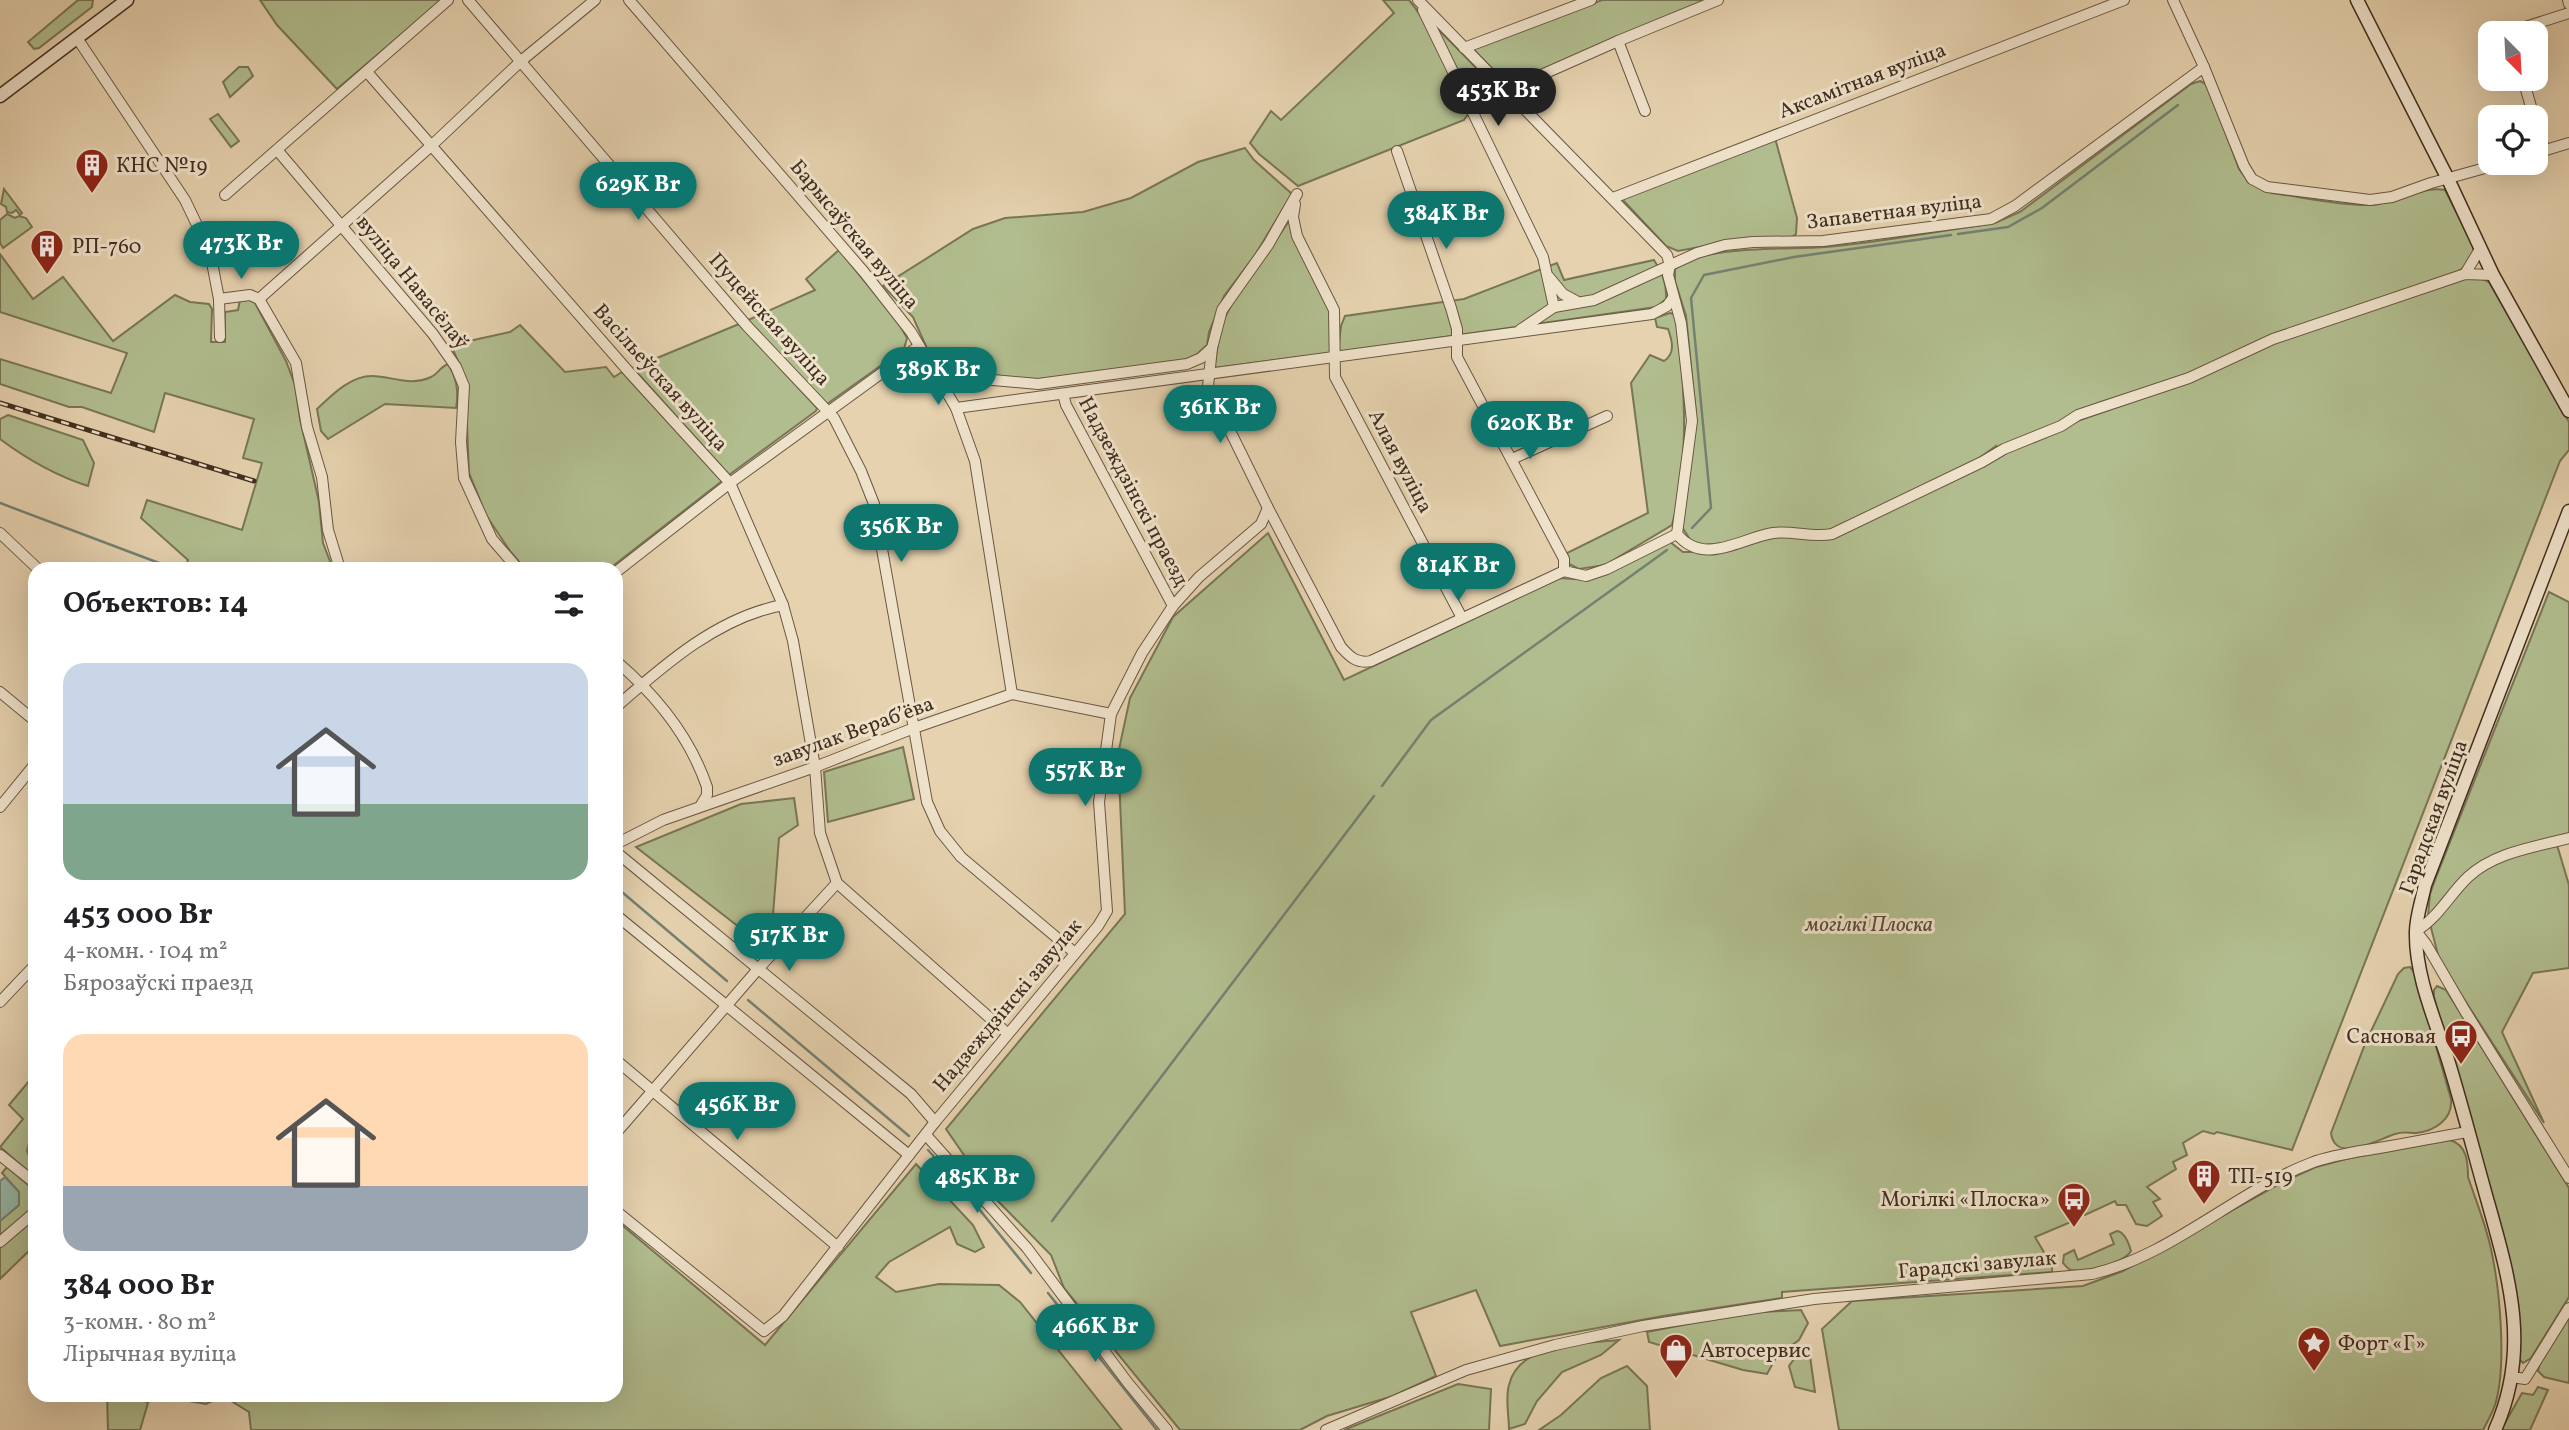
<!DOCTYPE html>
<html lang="ru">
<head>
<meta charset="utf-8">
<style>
  body { margin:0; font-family:Vollkorn,serif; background:#f6f6f6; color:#202124; height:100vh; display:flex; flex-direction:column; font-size:26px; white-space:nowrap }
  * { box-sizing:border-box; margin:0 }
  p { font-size:23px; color:#757577 }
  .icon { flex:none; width:38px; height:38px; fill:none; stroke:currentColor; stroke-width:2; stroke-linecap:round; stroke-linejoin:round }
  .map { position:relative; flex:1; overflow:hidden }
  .drawer { position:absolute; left:28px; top:562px; width:595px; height:840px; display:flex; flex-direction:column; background:#fff; border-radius:21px; box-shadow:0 7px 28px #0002 }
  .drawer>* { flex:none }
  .needle { width:46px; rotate:156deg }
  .fabs { position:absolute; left:2478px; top:21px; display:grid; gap:14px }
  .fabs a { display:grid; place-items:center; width:70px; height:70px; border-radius:14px; background:#fff; box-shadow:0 7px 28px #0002; font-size:35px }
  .price { position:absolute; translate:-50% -60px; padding:0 16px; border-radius:24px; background:#0f766e; color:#fff; font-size:23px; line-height:46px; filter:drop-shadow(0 2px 4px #0008) }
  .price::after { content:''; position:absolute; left:50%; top:42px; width:21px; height:16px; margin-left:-10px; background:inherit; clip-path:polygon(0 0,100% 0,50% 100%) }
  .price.on { background:#222; color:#fff }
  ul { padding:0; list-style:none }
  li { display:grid; align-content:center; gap:14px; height:371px; padding:0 35px }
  li span { display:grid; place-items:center; height:217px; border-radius:21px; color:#555 }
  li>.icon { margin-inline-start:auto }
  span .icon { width:126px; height:126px; fill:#fffc; stroke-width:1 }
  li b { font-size:30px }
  h2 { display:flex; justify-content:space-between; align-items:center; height:84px; padding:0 35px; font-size:30px }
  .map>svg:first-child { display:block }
  .green { fill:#b1bd8e; stroke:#787656; stroke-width:2 }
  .water { fill:#96b8aa; stroke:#748172; stroke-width:2 }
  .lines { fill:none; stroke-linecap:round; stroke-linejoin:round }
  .stream { stroke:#748172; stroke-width:2.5 }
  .street-casing { stroke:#6a5742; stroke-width:12 }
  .secondary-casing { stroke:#402e1e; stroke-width:15 }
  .street { stroke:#efe2cb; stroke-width:10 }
  .secondary { stroke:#efe2cb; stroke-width:12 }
  .rail-casing { stroke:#402e1e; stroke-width:5 }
  .rail { stroke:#efe2cb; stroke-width:2.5; stroke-dasharray:8; stroke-linecap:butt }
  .labels { text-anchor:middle; stroke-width:6; stroke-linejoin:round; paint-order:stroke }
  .street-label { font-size:21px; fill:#402e1e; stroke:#efe2cb }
  .poi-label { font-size:21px; fill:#402e1e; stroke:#efe2cb; text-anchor:start }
  .park-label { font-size:21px; font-style:italic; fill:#574b34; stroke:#efe2cb }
</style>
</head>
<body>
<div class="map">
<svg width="2569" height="1430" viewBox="0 0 2569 1430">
  <rect width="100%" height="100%" fill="#e6d2af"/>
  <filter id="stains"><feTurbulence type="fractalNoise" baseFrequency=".00286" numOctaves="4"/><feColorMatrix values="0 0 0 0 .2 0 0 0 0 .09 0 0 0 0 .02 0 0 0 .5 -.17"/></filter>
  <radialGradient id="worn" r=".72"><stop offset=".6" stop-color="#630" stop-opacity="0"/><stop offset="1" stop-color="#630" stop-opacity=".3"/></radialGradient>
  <g class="green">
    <polygon points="78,0 93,0 92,7 39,48 34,49 28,42"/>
    <polygon points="260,0 442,0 337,89 277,25"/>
    <path d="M1383 0H1409C1433 28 1452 79 1469 113L1464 120 1298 186 1259 154 1250 143 1271 111 1281 120 1394 13Z"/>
    <polygon points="1602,0 1710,0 1507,84 1473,49"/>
    <path d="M1436 27 1498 90C1496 99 1487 108 1478 110Z"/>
    <polygon points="239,67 248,67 253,76 230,97 223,82"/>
    <path d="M2200 81 2208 85 2239 169C2248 182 2257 188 2272 193 2302 197 2340 206 2370 205 2394 204 2425 185 2445 190L2474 247C2472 260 2468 267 2456 272L2272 336 2186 376 2101 402 2070 415 2072 423 2146 397 2270 344 2463 278H2480L2489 282 2569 422V450L2560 461 2551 484 2292 1150 2217 1132 2214 1134 2203 1131 2183 1143 2187 1155 2173 1162 2176 1169 2147 1187 2160 1199 2153 1202 2162 1216 2147 1226 2136 1224 2126 1205H2117L2115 1201 2085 1215 2083 1211 2076 1214 2078 1219 2035 1237 2052 1266V1272L1782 1292V1298L1663 1316 1500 1346 1476 1290 1411 1312 1436 1376 1393 1396 1327 1416 1300 1430H1180L1064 1288 1051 1255 991 1194 946 1129 1125 914 1118 754 1130 698 1173 617 1268 533 1344 680 1560 578 1587 580 1603 575 1670 542 1683 552H1712L1731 550 1777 536 1830 539 1976 469 1999 456 1996 446 1974 462 1831 531 1809 532 1778 528 1731 542 1705 545 1691 541 1682 527 1696 416 1686 316 1675 281V269C1705 244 1787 250 1826 247 1883 242 1939 231 1995 223L2020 212 2191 84Z"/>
    <polygon points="218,114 239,141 231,147 210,119"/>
    <polygon points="1775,138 1797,218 1796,234 1792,237 1738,240 1678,251 1666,246 1622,199"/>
    <polygon points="1245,148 1254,160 1292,194 1255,255 1224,296 1209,332 1207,345 1196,355 1182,361 1036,381 988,375 934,364 913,317 883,286 973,229 1005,218 1083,212 1131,198 1198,162"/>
    <polygon points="89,157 95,165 92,186 76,166"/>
    <polygon points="4,189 22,213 20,215 16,210 12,213 7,212 6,207 1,204"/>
    <polygon points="7,214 15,218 19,216 26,218 32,227 3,248 0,243 0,220"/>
    <polygon points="1289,221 1331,314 1330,353 1214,368 1221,325 1232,304"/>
    <polygon points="839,250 898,322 907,338 904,349 827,404 748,320 815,290 806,279"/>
    <polygon points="0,254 33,299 63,277 113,341 175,295 190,302 209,304 212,309 211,342 225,342 225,312 238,310 240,300 248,299 255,303 286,361 295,385 300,419 319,502 323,543 333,569 184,569 188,560 141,518 147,500 242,530 262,463 243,458 254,419 165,393 154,432 82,407 69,407 0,384 0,359 111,393 127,353 0,312"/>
    <path d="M1654 260C1662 273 1667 283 1666 299L1656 307 1338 352 1341 326 1345 316 1464 299 1557 263 1564 280Z"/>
    <path d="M1670 313 1677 315 1679 326C1684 393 1690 459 1672 525L1605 565 1579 569 1569 564 1567 553 1648 513 1631 383 1650 355 1664 361C1676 353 1672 340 1668 329L1657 327 1655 318Z"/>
    <polygon points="739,324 817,408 816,411 729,475 633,368"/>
    <polygon points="520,325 565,372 606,367 614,377 622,372 722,481 609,569 525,569 510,551 486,515 469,473 465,377 451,345 510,332"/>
    <path d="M448 364C457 378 459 392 456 408L385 404 328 439 321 431 317 409C332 395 350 376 372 376 392 376 410 387 431 377 438 374 440 367 448 364Z"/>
    <path d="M8 415 83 440 94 463 88 486C54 475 28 460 0 439V419Z"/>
    <polygon points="2549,592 2569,602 2569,836 2557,845 2569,885 2569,968 2533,973 2502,1032 2544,1123 2444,968 2438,955 2428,916 2430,894 2435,880"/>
    <polygon points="903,747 914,799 828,822 824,772"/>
    <polygon points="794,798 798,825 779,838 773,915 757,941 636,847 741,804"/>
    <path d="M2410 967 2415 973 2451 1099C2453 1119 2435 1131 2416 1133 2409 1133 2403 1131 2395 1134 2379 1139 2335 1165 2331 1133L2365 1044 2398 974 2404 968Z"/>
    <path d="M2437 986 2446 990 2569 1188V1297L2531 1358 2523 1363 2519 1359 2517 1308 2459 1089C2460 1065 2452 1056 2445 1036 2440 1023 2438 1010 2434 997V990Z"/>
    <polygon points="35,1074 35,1177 0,1147 23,1119 9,1105"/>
    <path d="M2450 1140C2467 1145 2468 1162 2468 1177 2476 1201 2486 1225 2491 1249 2500 1290 2507 1366 2495 1405 2492 1414 2487 1422 2483 1430H1839L1822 1329 1852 1301 2083 1286 2123 1271 2285 1181 2316 1167 2350 1158Z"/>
    <polygon points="916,1164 973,1225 984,1247 975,1252 957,1244 950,1227 889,1262 876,1277 896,1292 939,1284 999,1285 1020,1302 1122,1430 251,1430 249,1412 223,1396 206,1404 189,1401 184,1395 616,1395 616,1220 765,1345"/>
    <polygon points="7,1167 33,1189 35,1206 0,1236 0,1221 19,1205 19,1192 2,1173"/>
    <polygon points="35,1219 35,1245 0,1279 0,1248"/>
    <path d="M2117 1231C2125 1232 2129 1244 2131 1251 2124 1263 2085 1273 2071 1270 2067 1269 2066 1266 2063 1263L2064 1255 2074 1250 2078 1260 2114 1244 2110 1234Z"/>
    <polygon points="1801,1310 1808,1323 1799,1340 1777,1356 1767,1374 1743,1370 1649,1342 1647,1332 1743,1313"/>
    <polygon points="2569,1317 2569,1383 2544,1377 2538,1371 2540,1362"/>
    <path d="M1619 1340 1601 1355 1562 1372 1537 1401 1525 1424 1509 1429C1509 1416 1505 1398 1509 1385 1519 1342 1584 1344 1619 1340Z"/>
    <polygon points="1809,1349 1815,1392 1795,1387 1789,1366 1797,1355"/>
    <polygon points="1627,1366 1647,1386 1650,1430 1539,1430 1561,1415 1601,1378"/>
    <polygon points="1458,1384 1491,1389 1489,1430 1344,1430"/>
    <polygon points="2538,1387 2548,1390 2530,1430 2501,1430 2522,1393 2533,1395"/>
    <polygon points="107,1395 134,1395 148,1403 140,1430 108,1430"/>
  </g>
  <polygon class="water" points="5,1177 19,1192 19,1205 0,1221 0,1181"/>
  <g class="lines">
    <g class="stream">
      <polyline points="1958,234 2008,227 2042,208 2178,105"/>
      <polyline points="0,503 175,569"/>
      <polyline points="1692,528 1711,508 1691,298 1704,275 1794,257 1951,235"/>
      <polyline points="1382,786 1431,720 1667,550"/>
      <polyline points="616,887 727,981"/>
      <polyline points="748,1000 909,1136"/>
      <polyline points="35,1135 30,1140 27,1151 35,1167"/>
      <polyline points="928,1150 957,1182 1031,1273"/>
      <polyline points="1052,1221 1374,796"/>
      <polyline points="1048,1293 1157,1430"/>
    </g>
    <defs>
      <g id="street">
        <polyline points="468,0 747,326 834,418 861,471 874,504 927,802 940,831 961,857 1075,953"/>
        <polyline points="629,0 864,272 911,332 956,408 975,461 1012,694"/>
        <polyline points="1418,0 1667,255 1670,265 1668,275 1681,323 1692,421 1677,534"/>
        <polyline points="2173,0 2204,67 2244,166 2252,179 2267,187 2370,200 2392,197 2431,183 2503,163"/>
        <polyline points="2568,0 2569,4"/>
        <polyline points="1423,10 1543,257 1554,307 1520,330"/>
        <polyline points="2513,33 2519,29 2569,13"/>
        <polyline points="77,38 185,200 210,252 219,299 220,337"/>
        <polyline points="1618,41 1645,111"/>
        <polyline points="1464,48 1591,0"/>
        <polyline points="367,72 629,372 730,483 783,605 793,641 815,767 820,833 837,883 1007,1033"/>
        <polyline points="2523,79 2534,117"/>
        <polyline points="1505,91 1618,41 1718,0"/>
        <polyline points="2536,124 2545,151"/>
        <polyline points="278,151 433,334 456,367 464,386 461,442 464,478 492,539 518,569"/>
        <polyline points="1397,151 1451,308 1457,329 1457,357 1564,559 1564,571"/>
        <polyline points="2536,153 2569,143"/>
        <path d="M1297 194 1268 245 1222 310 1212 348 1208 386 1268 508 1341 647C1350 657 1357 664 1371 661L1564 571"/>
        <polyline points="225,195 448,0"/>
        <polyline points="1613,198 2124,0"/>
        <polyline points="1295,204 1293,217 1297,236 1334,310 1335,377 1462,618"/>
        <polyline points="2465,274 2480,249"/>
        <polyline points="1549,277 1563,294 1576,301"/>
        <polyline points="219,299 250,295 259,299 296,363 307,427 322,477 328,530 340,569"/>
        <polyline points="259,299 431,146 521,61 595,0"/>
        <polyline points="1554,307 1594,300 1697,253 1725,245 1753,242 1823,241 1991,219 2015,206 2204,67"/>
        <polyline points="932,369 993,380 1038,384 1187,364 1201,358 1212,348"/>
        <polyline points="1063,394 1066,405 1173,606"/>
        <polyline points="956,408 1652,314 1667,306 1673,298"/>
        <polyline points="1512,459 1607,416"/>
        <polyline points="0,533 38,569"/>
        <path d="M1564 571 1586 576 1607 569 1677 534C1704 567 1741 538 1773 533 1791 530 1812 538 1832 534L1982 462 2004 449 2061 426 2078 415 2189 378 2273 339 2465 274 2493 275"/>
        <polyline points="616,572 730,483 919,346"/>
        <path d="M616 661C656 695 690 737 707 787V795L701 805"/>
        <polyline points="0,692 35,721"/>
        <path d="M616 707C664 665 718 617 783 605"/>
        <polyline points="0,807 35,764"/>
        <path d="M2569 838C2535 847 2495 852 2468 877 2450 894 2438 918 2416 931L2426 944 2465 1011 2569 1178"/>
        <polyline points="616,844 663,820 815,767 914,728 1012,694 1111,714"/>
        <polyline points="616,852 911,1094 935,1122"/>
        <polyline points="616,915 909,1155"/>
        <polyline points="0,1002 35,965"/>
        <polyline points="616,1060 838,1247"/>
        <polyline points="616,1133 759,968 837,883"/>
        <polyline points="926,1135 1027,1248 1128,1383 1167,1430"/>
        <polyline points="0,1155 35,1183"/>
        <polyline points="616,1211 764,1331 783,1316 935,1122 1098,926 1107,911 1099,802 1111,714 1142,653 1173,606 1199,577 1261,524 1268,508"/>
        <polyline points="0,1242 35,1212"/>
        <polyline points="2512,1377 2525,1379 2569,1308"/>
        <path d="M1326 1430 1466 1370 1555 1345 1643 1326 1814 1299 2092 1274C2171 1256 2235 1192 2311 1163 2332 1155 2356 1152 2379 1148 2408 1143 2438 1137 2468 1132"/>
      </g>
      <g id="secondary">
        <polyline points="2357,0 2448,179 2493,275 2569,411"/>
        <polyline points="0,96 127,0"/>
        <path d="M2495 1430C2533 1346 2507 1271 2484 1188 2472 1145 2461 1102 2448 1060 2435 1020 2415 975 2416 932 2416 917 2422 900 2425 885L2569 511"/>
      </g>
    </defs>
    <use href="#street" class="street-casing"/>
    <use href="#secondary" class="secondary-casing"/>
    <use href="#street" class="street"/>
    <use href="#secondary" class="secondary"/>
    <defs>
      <polyline id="rail" points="0,403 254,481"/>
    </defs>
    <use href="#rail" class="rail-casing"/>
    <use href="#rail" class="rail"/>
  </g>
  <defs>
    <symbol id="building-pin" viewBox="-11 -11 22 30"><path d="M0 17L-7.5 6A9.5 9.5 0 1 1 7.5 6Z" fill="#8f2418" stroke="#efe2cb"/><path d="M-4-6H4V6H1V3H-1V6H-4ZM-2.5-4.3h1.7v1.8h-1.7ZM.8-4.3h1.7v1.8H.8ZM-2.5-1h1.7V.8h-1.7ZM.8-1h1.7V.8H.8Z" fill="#fff"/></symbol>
    <symbol id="bus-pin" viewBox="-11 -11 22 30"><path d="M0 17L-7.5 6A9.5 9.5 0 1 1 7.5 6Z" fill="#8f2418" stroke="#efe2cb"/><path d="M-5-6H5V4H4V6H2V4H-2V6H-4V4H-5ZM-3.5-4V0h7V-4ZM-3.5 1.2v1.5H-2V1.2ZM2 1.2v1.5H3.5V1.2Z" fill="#fff"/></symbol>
    <symbol id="sight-pin" viewBox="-11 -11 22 30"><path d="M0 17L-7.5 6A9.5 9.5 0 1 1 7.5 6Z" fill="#8f2418" stroke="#efe2cb"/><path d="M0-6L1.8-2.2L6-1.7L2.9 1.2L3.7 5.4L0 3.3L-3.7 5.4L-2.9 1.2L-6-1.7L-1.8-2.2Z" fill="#fff"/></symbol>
    <symbol id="shop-pin" viewBox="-11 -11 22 30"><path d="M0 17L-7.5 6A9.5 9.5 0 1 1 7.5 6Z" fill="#8f2418" stroke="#efe2cb"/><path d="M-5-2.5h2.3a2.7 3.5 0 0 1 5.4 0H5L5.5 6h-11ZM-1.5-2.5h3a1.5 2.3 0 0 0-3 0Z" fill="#fff"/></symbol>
  </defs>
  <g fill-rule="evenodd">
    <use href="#building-pin" x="73" y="146" width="38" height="52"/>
    <use href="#building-pin" x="28" y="227" width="38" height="52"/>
    <use href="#bus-pin" x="2442" y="1017" width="38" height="52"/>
    <use href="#building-pin" x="2185" y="1157" width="38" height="52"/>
    <use href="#bus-pin" x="2055" y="1180" width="38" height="52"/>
    <use href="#sight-pin" x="2295" y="1324" width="38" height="52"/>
    <use href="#shop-pin" x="1657" y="1331" width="38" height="52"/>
  </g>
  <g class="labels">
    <g class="street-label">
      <text transform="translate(1862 80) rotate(-21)" y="7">Аксамітная вуліца</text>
      <text transform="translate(1894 211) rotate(-7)" y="7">Запаветная вуліца</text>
      <text transform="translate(855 234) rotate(50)" y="7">Барысаўская вуліца</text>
      <text transform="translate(413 282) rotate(51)" y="7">вуліца Навасёлаў</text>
      <text transform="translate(770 319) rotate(48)" y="7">Пуцейская вуліца</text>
      <text transform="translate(661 377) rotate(48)" y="7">Васільеўская вуліца</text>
      <text transform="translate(1401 461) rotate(62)" y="7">Алая вуліца</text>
      <text transform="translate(1134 491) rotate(62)" y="7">Надзеждзінскі праезд</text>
      <text transform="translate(853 731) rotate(-20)" y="7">завулак Верабʼёва</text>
      <text transform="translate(2433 817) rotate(-70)" y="7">Гарадская вуліца</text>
      <text transform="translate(1007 1005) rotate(-50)" y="7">Надзеждзінскі завулак</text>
      <text transform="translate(1977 1264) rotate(-5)" y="7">Гарадскі завулак</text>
    </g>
    <g class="poi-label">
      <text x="116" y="172">КНС №19</text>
      <text x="72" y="253">РП-760</text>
      <text x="2436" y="1043" text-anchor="end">Сасновая</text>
      <text x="2228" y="1183">ТП-519</text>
      <text x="2050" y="1206" text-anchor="end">Могілкі «Плоска»</text>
      <text x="2338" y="1350">Форт «Г»</text>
      <text x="1700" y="1357">Автосервис</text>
    </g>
    <g class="park-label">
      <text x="1869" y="931">могілкі Плоска</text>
    </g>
  </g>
  <rect width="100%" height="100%" filter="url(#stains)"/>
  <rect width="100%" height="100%" fill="url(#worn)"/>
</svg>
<div class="fabs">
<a><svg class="needle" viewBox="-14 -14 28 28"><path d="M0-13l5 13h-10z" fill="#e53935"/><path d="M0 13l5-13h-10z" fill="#757577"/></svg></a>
<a><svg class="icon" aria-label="locate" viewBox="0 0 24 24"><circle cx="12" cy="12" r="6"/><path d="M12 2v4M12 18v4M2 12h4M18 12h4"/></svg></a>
</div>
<b class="price on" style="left:1498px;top:128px">453K Br</b>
<b class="price" style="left:638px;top:222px">629K Br</b>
<b class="price" style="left:1446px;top:251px">384K Br</b>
<b class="price" style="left:241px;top:281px">473K Br</b>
<b class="price" style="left:938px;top:407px">389K Br</b>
<b class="price" style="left:1220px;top:445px">361K Br</b>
<b class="price" style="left:1530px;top:461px">620K Br</b>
<b class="price" style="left:901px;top:564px">356K Br</b>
<b class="price" style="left:1458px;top:603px">814K Br</b>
<b class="price" style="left:1085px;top:808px">557K Br</b>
<b class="price" style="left:789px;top:973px">517K Br</b>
<b class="price" style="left:737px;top:1142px">456K Br</b>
<b class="price" style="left:977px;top:1215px">485K Br</b>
<b class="price" style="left:1095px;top:1364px">466K Br</b>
<section class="drawer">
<h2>Объектов: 14<svg class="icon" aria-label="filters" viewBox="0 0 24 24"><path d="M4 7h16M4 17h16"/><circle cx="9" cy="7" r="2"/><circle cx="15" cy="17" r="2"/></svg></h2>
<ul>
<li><span style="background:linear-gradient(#c9d6e8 65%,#7fa58c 0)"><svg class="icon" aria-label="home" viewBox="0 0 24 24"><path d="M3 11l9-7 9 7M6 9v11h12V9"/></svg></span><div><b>453 000 Br</b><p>4-комн. · 104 m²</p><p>Бярозаўскі праезд</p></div></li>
<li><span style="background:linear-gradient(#ffd9b3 70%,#9aa5b1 0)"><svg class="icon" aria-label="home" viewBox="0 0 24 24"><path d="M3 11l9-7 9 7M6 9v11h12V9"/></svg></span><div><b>384 000 Br</b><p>3-комн. · 80 m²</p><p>Лірычная вуліца</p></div></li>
</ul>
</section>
</div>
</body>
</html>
